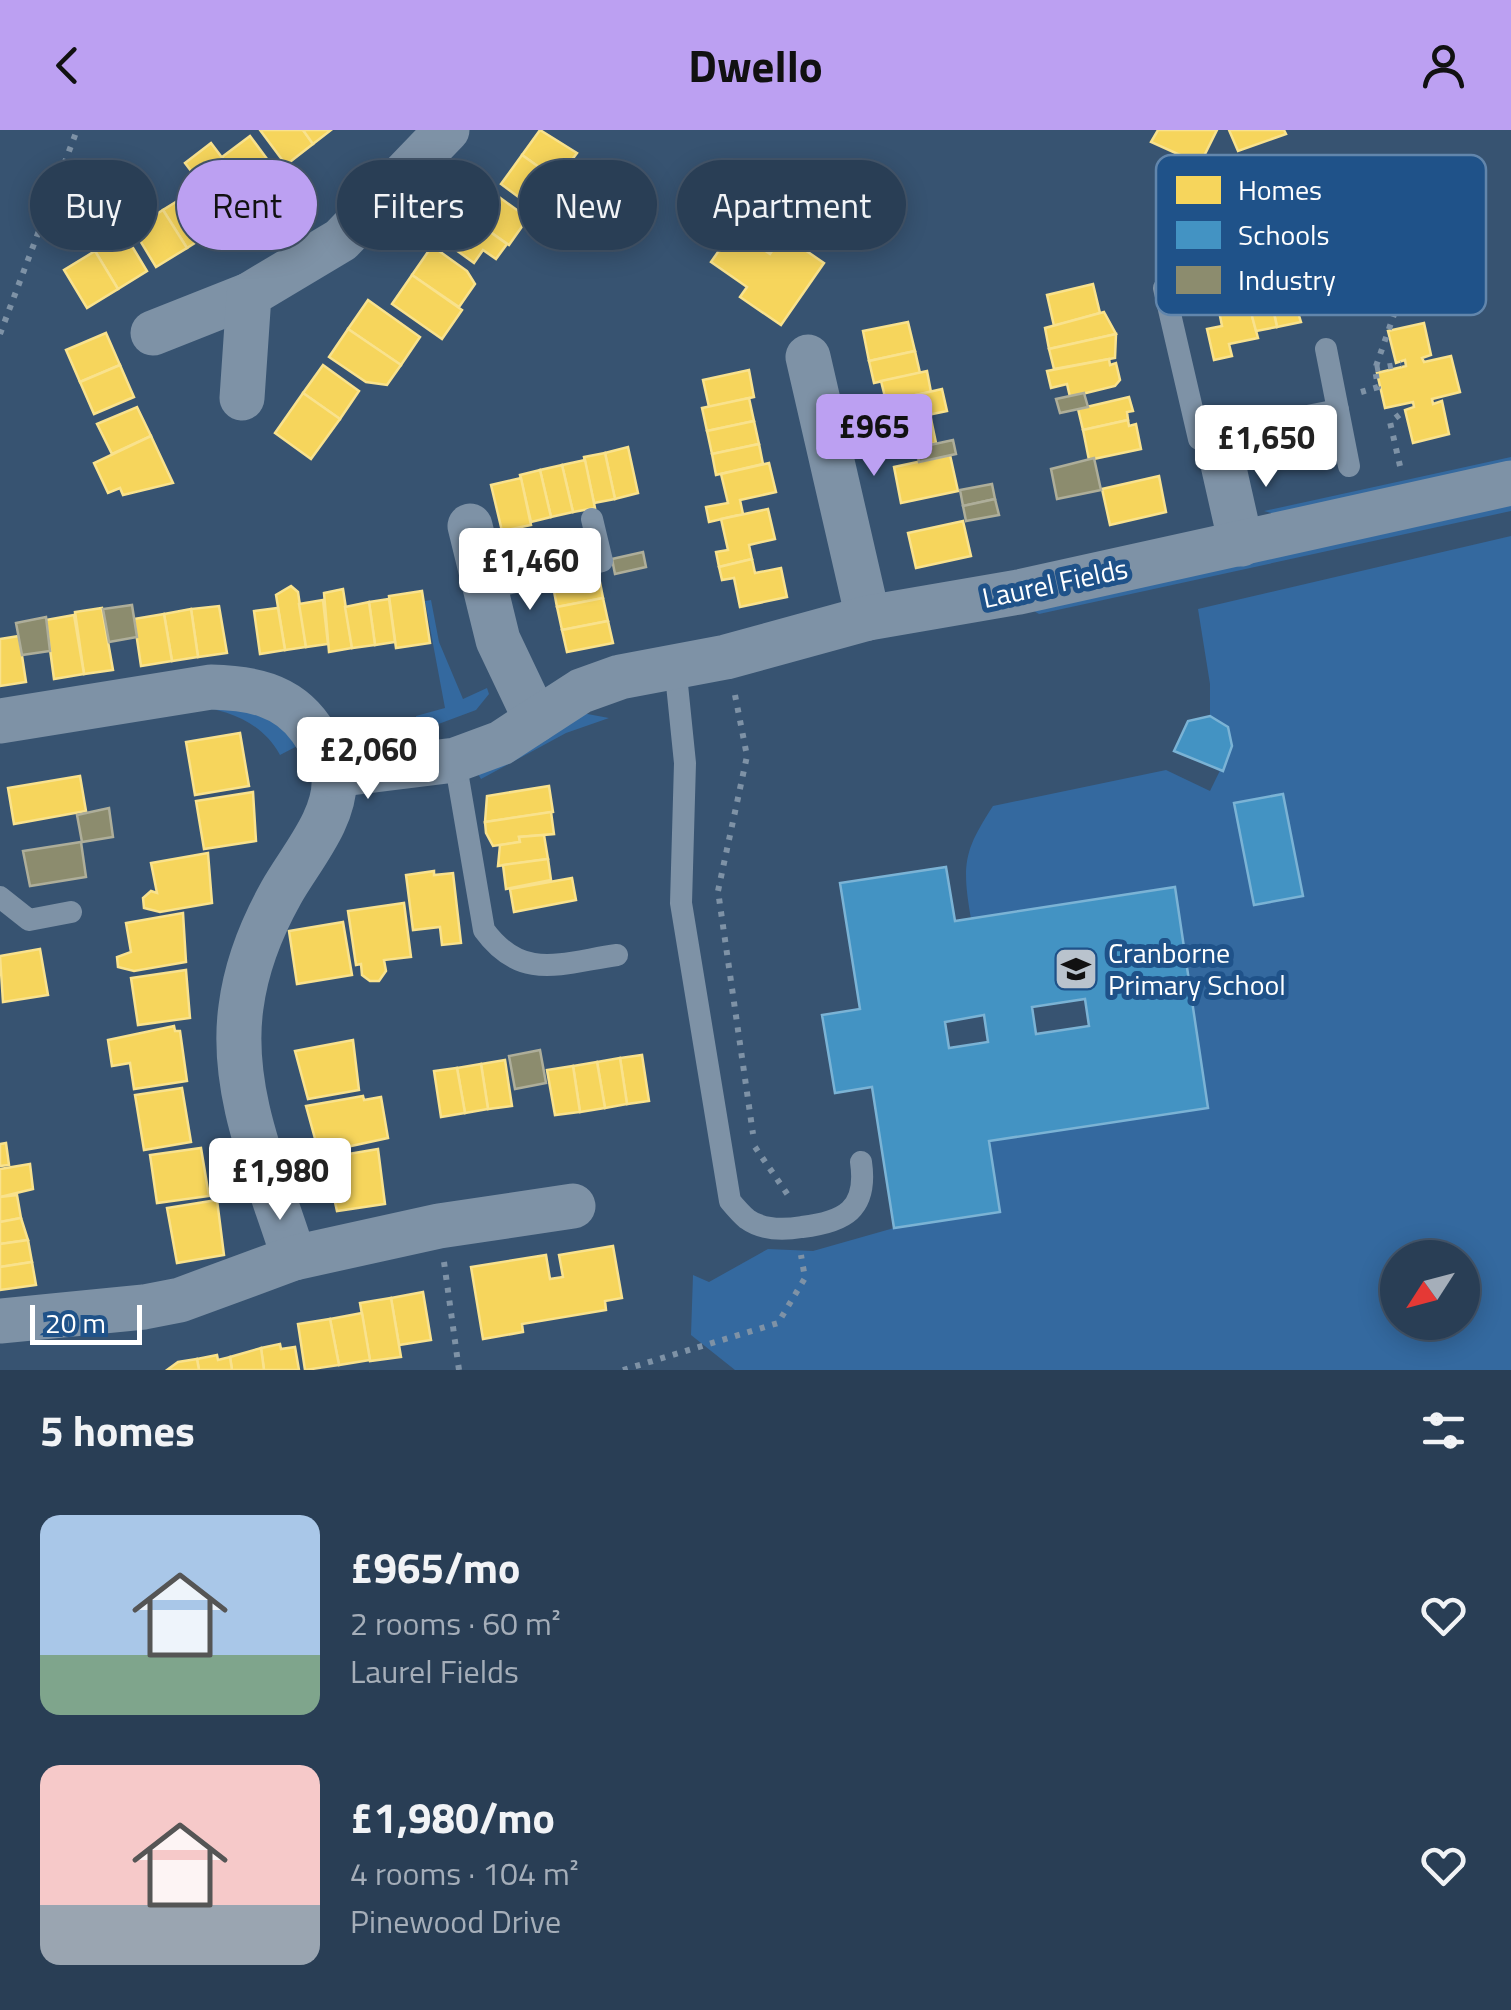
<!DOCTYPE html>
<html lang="en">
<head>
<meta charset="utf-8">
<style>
  body { margin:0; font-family:"Titillium Web",sans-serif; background:#35495f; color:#f1f3f6; height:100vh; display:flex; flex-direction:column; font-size:38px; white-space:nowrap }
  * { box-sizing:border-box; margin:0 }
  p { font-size:32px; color:#a5aeb9 }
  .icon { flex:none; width:55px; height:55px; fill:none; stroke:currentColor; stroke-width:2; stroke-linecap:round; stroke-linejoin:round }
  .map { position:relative; height:1240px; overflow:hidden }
  .sheet { display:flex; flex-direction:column; background:#293e55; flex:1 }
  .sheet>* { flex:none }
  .hud { position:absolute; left:30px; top:30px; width:1000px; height:90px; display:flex; gap:20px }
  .needle { width:65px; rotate:234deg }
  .buttons { position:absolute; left:1380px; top:1110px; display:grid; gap:20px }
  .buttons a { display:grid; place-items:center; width:100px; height:100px; border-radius:50%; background:#293e55; box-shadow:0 5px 25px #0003,0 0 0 2px #45576c; font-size:50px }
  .scale { position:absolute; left:30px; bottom:25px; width:112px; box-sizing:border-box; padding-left:10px; border:5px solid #fff; border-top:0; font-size:28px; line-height:35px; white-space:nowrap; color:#fff; -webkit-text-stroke:8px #1f5289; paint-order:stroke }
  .price { position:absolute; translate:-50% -85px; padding:0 22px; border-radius:10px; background:#fff; color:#222; font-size:32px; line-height:65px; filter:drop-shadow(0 2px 5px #0008) }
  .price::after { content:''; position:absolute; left:50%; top:60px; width:30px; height:22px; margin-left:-15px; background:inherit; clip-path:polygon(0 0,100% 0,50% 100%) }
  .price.selected { background:#bca0f2; color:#111 }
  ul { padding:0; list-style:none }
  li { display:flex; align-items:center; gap:30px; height:250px; padding:0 40px }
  li span { display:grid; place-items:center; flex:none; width:280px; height:200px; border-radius:20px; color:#555 }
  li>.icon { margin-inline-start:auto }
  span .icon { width:120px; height:120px; fill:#fffc; stroke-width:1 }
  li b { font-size:42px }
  h2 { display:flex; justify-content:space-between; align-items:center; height:120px; padding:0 40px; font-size:42px }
  .pill { padding:0 35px; border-radius:45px; background:#293e55; box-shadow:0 5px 25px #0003,0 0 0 2px #45576c; font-size:35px; line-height:90px }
  .pill.selected { background:#bca0f2; color:#111 }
  header { display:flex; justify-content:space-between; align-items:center; height:130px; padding:0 40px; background:#bca0f2; color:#111; font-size:45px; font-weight:700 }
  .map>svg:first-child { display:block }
  .green { fill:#34699f; fill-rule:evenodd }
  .homes { fill:#f6d55c; stroke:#f9e28d; stroke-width:2.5 }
  .schools { fill:#4393c3; stroke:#7bb3d5; stroke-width:2.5; fill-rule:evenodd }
  .industry { fill:#8c8c6e; stroke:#aeae9a; stroke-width:2.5 }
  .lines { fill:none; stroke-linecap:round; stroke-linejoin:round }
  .path { stroke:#7e92a6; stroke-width:6; stroke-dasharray:5 8; stroke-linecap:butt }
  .lane { stroke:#7e92a6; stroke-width:22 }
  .street { stroke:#7e92a6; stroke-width:45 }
  .labels { text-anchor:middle; stroke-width:10; stroke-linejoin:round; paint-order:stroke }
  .street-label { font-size:28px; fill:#fff; stroke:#1f5289 }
  .poi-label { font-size:28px; fill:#fff; stroke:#1f5289; text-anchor:start }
  .key { fill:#1f5289; stroke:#6286ac; stroke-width:2.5 }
  .key-label { font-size:28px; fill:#fff }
</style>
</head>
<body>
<header><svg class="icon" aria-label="back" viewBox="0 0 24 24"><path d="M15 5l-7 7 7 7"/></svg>Dwello<svg class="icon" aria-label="person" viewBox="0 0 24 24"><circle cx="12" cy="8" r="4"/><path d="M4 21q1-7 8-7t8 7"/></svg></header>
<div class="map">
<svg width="1511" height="1240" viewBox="0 0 1511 1240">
  <rect width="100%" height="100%" fill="#375371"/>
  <g class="green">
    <polygon points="1511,327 1511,334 1275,384 1264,381"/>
    <polygon points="1511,372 1511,381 1039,484 1034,481"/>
    <path d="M1511 406V1240H735L691 1205 693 1145 709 1152 768 1119 813 1121 894 1098 989 1011 1208 977 1174 758 971 789C962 735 963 722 993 676L1166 640 1210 661 1232 616 1228 597 1210 586V554L1198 479ZM1282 664 1302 766 1254 775 1234 673ZM1398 1128H1462V1192H1398Z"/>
    <polygon points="431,470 439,512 463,569 487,558 489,564 476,580 417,602 416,586 445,578 425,471"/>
    <path d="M255 574 303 613 280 625C261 591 229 581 193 575Z"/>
    <polygon points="582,583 609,588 566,603 481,649 478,644"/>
  </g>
  <g class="homes">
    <polygon points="260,0 303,0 313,14 286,35"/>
    <polygon points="303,0 331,0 313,14"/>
    <polygon points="540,0 577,23 557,50 522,25"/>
    <polygon points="1158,0 1217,0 1200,34 1151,12"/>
    <polygon points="1229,0 1284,0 1286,4 1238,21"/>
    <polygon points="250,6 276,41 248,62 222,27"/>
    <polygon points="211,13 248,62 222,82 185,33"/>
    <polygon points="522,25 574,62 558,83 536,80 501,54"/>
    <polygon points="477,51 528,88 509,115 458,79"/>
    <polygon points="192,62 215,100 187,118 163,80"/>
    <polygon points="458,79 507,114 496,129 483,120 474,133 438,107"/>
    <polygon points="163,80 187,118 156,137 133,99"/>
    <polygon points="734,99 770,124 783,105 824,133 781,195 740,167 747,157 711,132"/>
    <polygon points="124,103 147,141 118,159 95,121"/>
    <polygon points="432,116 467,141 475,154 459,177 412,145"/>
    <polygon points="95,121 118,159 87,178 64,140"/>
    <polygon points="1283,135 1301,192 1277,197 1265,139"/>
    <polygon points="412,145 462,180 442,209 392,174"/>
    <polygon points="1241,145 1258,208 1229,214 1232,226 1214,230 1207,199 1222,196 1213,151"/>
    <polygon points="1267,151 1277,197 1256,201 1244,156"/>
    <polygon points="1093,154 1100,183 1054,196 1047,165"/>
    <polygon points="368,170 420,207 401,235 348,199"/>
    <polygon points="1104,182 1116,204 1049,219 1045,198"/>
    <polygon points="908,192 915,221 869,231 863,201"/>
    <polygon points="1424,193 1431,225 1422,228 1424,232 1451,226 1460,262 1432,269 1433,274 1442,271 1449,304 1413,313 1405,280 1414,277 1413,272 1385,278 1377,243 1406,236 1405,230 1396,233 1388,201"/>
    <polygon points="348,199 401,235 387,255 366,252 329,227"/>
    <polygon points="106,203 120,235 80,252 66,220"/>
    <polygon points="1116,204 1115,228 1054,239 1049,219"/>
    <polygon points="915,221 920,243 874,253 869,231"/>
    <polygon points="1109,229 1110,235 1116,233 1120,250 1115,256 1070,267 1067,254 1051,258 1047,241"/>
    <polygon points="120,235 134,267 94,284 80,252"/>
    <polygon points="323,235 359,261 340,289 303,263"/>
    <polygon points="749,240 754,267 709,277 703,250"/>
    <polygon points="927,241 931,262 886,271 881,251"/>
    <polygon points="942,259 947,281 884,294 880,273"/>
    <polygon points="303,263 340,289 311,329 275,303"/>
    <polygon points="1129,267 1133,281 1127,282 1128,290 1083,300 1078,279"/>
    <polygon points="749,268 754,291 707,301 702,278"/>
    <polygon points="137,277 151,306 112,324 97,294"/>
    <polygon points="930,284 936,313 891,323 884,294"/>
    <polygon points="1128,290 1129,296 1136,294 1141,319 1089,330 1083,300"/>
    <polygon points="754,291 759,314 712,324 707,301"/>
    <polygon points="151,306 173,353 123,365 120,358 108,363 94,333"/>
    <polygon points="759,314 763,334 716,345 712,324"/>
    <polygon points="628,317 638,363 615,369 605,323"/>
    <polygon points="605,323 615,369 594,373 584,327"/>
    <polygon points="950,325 958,361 901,373 894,337"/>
    <polygon points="585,330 595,378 573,382 562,335"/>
    <polygon points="769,333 776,362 740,370 743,384 709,392 706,377 728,373 721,344"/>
    <polygon points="562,335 573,382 551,387 540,340"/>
    <polygon points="540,340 551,387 531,392 520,345"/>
    <polygon points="1159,346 1166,382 1110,395 1102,359"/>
    <polygon points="521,348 531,395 502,401 491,355"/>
    <polygon points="768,379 775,409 749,415 752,429 719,437 716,422 728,420 721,389"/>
    <polygon points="963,391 971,426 916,438 908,403"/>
    <polygon points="752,429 755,443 781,438 787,467 740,477 734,448 722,450 719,437"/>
    <polygon points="599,447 603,468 557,477 553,456"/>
    <polygon points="291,456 298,462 306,517 285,520 276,465"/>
    <polygon points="343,459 352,518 329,522 324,463"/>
    <polygon points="422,461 430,513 396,518 389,466"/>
    <polygon points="603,468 608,491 562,500 557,477"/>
    <polygon points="389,469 395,512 375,515 369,472"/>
    <polygon points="323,470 328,514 306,517 299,474"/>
    <polygon points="369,472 375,515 352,518 345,477"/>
    <polygon points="219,476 227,523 198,527 191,479"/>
    <polygon points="102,478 113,540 84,544 75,482"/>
    <polygon points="278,478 285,520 260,524 254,481"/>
    <polygon points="191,479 198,527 172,531 164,484"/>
    <polygon points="164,484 172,531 141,536 134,489"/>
    <polygon points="74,485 84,544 54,549 46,490"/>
    <polygon points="608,491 613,513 567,522 562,500"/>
    <polygon points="19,506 26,552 0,556 0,509"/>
    <polygon points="240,603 249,656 195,665 186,612"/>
    <polygon points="80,646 86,681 14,694 8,658"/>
    <polygon points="549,656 553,682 485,692 487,666"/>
    <polygon points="253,662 256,711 204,719 196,671"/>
    <polygon points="551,682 554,704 519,707 520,712 493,716 486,703 485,692"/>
    <polygon points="544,705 548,729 498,736 500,715 520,712 519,707"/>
    <polygon points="208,723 212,773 160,782 144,778 143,768 151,761 157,763 151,733"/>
    <polygon points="548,729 551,750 506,759 503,735"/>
    <polygon points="434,741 434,745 453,743 461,813 442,815 440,797 413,800 406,745"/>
    <polygon points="572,748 576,770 514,782 510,759"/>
    <polygon points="404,773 411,827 384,830 386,841 379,851 370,851 362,845 361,834 356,835 348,781"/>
    <polygon points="183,783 186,832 134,841 118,837 117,827 131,822 126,793"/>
    <polygon points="343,792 352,845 297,854 289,801"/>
    <polygon points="40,819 48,865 3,872 0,826"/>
    <polygon points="186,840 190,888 138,895 131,848"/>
    <polygon points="174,896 175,901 180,901 187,951 134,959 130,933 112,936 108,910"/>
    <polygon points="353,910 359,960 308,969 295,921"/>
    <polygon points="642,925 649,971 627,974 620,928"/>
    <polygon points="620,928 627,974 605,978 597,932"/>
    <polygon points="505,930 512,976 488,979 481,934"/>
    <polygon points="597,932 605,978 580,982 573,936"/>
    <polygon points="481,934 488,979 465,983 457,938"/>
    <polygon points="573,936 580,982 555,985 547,940"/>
    <polygon points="457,938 465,983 441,987 434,941"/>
    <polygon points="182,958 191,1012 144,1020 135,965"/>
    <polygon points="363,966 364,970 381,967 388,1008 319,1023 306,976"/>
    <polygon points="6,1013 9,1035 0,1036 0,1014"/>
    <polygon points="201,1018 209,1066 157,1073 150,1025"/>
    <polygon points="378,1019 385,1074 337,1081 325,1028"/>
    <polygon points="30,1034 33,1059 0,1067 0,1039"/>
    <polygon points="17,1065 21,1088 0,1092 0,1067"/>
    <polygon points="217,1070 224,1125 177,1133 167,1078"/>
    <polygon points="21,1088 28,1110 0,1114 0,1092"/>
    <polygon points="28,1110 32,1132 0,1137 0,1114"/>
    <polygon points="613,1116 622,1168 605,1171 606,1180 522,1194 523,1202 483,1209 471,1137 546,1125 550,1149 563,1147 559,1125"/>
    <polygon points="32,1132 36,1155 0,1160 0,1137"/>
    <polygon points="423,1162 431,1210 399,1215 391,1168"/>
    <polygon points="391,1168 401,1227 370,1231 360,1173"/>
    <polygon points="362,1183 370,1230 339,1235 330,1189"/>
    <polygon points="330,1189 339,1235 305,1240 298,1194"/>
    <polygon points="280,1214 281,1219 295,1217 299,1240 264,1240 261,1218"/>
    <polygon points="261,1218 264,1240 232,1240 230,1227"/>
    <polygon points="217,1225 218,1230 230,1227 232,1240 199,1240 197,1229"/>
    <polygon points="197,1229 199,1240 167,1240 178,1232"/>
  </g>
  <g class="schools">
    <polygon points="1210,586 1228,597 1232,616 1223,641 1174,621 1188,591"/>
    <polygon points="1283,664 1303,766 1254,775 1234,673"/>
    <path d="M946 737 955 791 1175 757 1208 978 989 1011 1000 1082 894 1098 872 957 835 963 822 885 860 879 840 753ZM1085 869 1089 896 1036 904 1032 877ZM984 885 988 912 949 918 945 892Z"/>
  </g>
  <g class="industry">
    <polygon points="1084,263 1088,277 1060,283 1056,269"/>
    <polygon points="953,310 956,324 919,332 916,318"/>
    <polygon points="1094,328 1101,360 1057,369 1051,339"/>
    <polygon points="992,354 995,369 963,376 960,360"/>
    <polygon points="995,369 999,385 966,391 963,376"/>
    <polygon points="643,422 646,437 615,444 612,429"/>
    <polygon points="132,475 137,507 109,512 103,479"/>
    <polygon points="46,487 50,521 22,525 16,493"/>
    <polygon points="109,678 113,707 82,712 77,685"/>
    <polygon points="81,712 86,747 30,756 23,721"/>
    <polygon points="540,920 546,953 515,959 509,926"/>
  </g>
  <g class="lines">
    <g class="path">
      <polyline points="0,204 77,0"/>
      <polyline points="1375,239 1401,234"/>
      <polyline points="1361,262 1378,257 1375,239 1397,176"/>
      <polyline points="1400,336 1390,292 1403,282"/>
      <polyline points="735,565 747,626 718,761 753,1004"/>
      <polyline points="755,1017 790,1068"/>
      <polyline points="444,1132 459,1240"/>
      <polyline points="623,1240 778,1193 805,1148 801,1125"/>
    </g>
    <g class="lane">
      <polyline points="1164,158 1199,309 1220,321 1256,310 1277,292 1338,280"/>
      <polyline points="1326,219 1349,336"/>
      <polyline points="486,459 602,431 592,389"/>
      <path d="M675 535 685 633 681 773 730 1071C735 1077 741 1084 747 1089 762 1100 784 1100 802 1097 844 1092 868 1080 861 1032"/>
      <path d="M455 630 484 800C522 852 561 833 617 825"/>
      <polyline points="0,767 29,790 71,782"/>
    </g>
    <g class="street">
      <polyline points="153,203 249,165"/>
      <polyline points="808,227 868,488"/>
      <polyline points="242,268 249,165 341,110 447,0"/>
      <polyline points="1220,321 1241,414"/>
      <polyline points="470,396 498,510 536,590"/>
      <path d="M0 591 211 557C250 558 287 564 311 599 319 611 333 632 334 647 337 688 300 729 281 763 262 797 246 838 241 877 229 962 269 1048 294 1128"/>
      <polyline points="334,645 455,630 501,613 581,561 620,547 726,527 868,488 1019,462 1511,353"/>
      <polyline points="0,1191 144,1177 180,1170 294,1128 439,1096 573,1076"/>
    </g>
  </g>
  <defs>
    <symbol id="school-square" viewBox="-11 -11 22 22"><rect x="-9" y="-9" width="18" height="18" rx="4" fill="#b9c3cd" stroke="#1f5289"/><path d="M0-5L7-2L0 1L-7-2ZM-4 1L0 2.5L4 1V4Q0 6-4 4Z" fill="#111"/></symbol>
  </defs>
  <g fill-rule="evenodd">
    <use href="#school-square" x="1051" y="814" width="50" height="50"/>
  </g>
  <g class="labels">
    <g class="street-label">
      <text transform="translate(1055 453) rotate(-12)" y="10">Laurel Fields</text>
    </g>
    <g class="poi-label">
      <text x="1108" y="833">Cranborne<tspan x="1108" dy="32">Primary School</tspan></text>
    </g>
  </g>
  <rect x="1156" y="25" width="330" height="160" rx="15" class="key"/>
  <rect x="1176" y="46" width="45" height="28" fill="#f6d55c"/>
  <rect x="1176" y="91" width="45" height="28" fill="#4393c3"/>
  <rect x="1176" y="136" width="45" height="28" fill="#8c8c6e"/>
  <g class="key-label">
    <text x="1238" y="70">Homes</text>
    <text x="1238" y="115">Schools</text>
    <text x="1238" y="160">Industry</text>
  </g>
</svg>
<div class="buttons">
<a><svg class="needle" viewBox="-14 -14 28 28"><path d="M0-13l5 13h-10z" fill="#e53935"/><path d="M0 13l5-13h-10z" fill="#a5aeb9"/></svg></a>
</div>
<div class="scale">20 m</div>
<b class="price selected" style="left:874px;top:349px">£965</b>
<b class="price" style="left:1266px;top:360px">£1,650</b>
<b class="price" style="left:530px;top:483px">£1,460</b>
<b class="price" style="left:368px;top:672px">£2,060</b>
<b class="price" style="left:280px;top:1093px">£1,980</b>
<div class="hud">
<a class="pill">Buy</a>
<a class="pill selected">Rent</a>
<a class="pill">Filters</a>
<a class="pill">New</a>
<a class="pill">Apartment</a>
</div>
</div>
<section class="sheet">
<h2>5 homes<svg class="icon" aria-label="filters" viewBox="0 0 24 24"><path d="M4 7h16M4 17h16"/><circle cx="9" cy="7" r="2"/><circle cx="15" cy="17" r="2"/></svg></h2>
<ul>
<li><span style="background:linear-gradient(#a9c7e8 70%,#7fa58c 0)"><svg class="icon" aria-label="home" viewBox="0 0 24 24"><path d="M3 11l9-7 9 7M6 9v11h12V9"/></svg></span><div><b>£965/mo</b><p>2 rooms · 60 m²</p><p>Laurel Fields</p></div><svg class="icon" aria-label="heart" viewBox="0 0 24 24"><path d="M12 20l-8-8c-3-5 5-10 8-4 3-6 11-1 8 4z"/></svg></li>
<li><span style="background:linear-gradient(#f6c9c9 70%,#9aa5b1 0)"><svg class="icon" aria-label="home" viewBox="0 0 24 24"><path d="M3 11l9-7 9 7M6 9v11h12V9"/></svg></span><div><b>£1,980/mo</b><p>4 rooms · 104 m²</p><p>Pinewood Drive</p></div><svg class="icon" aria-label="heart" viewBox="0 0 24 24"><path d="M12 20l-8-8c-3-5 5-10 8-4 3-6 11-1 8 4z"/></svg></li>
</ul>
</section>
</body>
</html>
